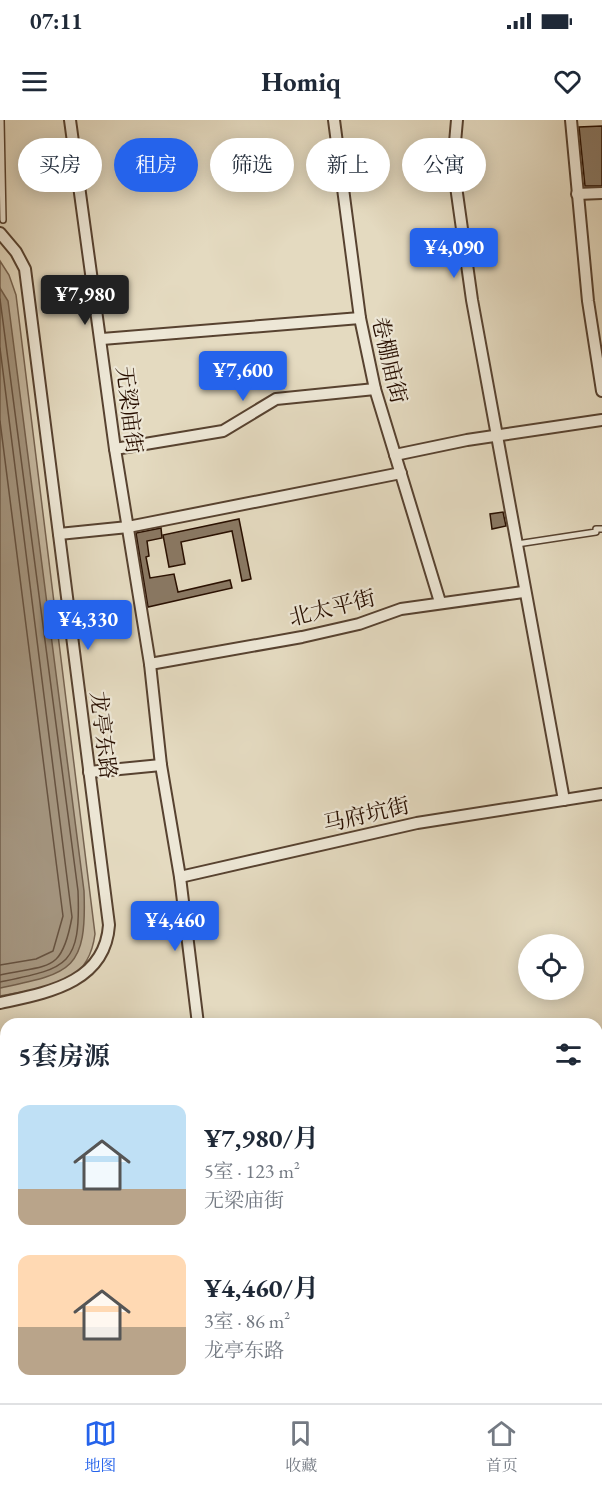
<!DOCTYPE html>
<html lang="zh">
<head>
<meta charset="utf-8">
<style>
  body { margin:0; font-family:"EB Garamond","Noto Serif SC",serif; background:#f6f6f7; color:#1f2937; height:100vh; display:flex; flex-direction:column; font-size:22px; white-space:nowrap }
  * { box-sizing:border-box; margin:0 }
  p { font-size:20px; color:#747a83 }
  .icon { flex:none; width:33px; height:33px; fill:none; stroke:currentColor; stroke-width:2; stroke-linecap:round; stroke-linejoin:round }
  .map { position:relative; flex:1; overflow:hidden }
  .sheet { position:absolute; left:0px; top:898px; width:603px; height:386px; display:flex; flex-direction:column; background:#fff; border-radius:18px 18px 0 0; box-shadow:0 3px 15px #0003 }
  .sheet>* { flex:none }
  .banner { position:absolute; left:18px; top:18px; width:567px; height:54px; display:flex; gap:12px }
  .controls { position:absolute; left:518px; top:814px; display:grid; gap:12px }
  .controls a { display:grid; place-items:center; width:66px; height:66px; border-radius:50%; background:#fff; box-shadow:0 3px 15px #0003; font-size:30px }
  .price { position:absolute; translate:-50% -51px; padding:0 14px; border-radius:6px; background:#2563eb; color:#fff; font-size:20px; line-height:39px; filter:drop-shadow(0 2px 3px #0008) }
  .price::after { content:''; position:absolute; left:50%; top:36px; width:18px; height:14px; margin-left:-9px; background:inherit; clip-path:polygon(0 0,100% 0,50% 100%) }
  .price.current { background:#222; color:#fff }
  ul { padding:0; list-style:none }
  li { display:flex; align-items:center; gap:18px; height:150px; padding:0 18px }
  li span { display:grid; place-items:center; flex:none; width:168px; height:120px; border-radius:12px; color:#555 }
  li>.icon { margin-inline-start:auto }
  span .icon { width:72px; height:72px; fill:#fffc; stroke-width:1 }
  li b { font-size:26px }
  h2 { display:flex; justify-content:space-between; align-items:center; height:72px; padding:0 18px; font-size:26px }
  .tag { padding:0 21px; border-radius:27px; background:#fff; box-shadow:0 3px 15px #0003; font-size:21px; line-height:54px }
  .tag.current { background:#2563eb; color:#fff }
  .status { display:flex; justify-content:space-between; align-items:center; height:42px; padding:0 30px; background:#fff; direction:ltr }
  .status svg { height:16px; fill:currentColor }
  header { display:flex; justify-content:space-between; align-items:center; height:78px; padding:0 18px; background:#fff; font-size:27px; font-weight:700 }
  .tabs { display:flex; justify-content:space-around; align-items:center; height:84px; border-top:2px solid #e0e1e3; background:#fff; font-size:16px; color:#747a83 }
  .tabs a { display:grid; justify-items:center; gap:3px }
  .tabs .current { color:#2563eb }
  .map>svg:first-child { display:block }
  .green { fill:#c4b79f; stroke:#766350; stroke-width:1.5 }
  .water { fill:#a4957f; stroke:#725f4c; stroke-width:1.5 }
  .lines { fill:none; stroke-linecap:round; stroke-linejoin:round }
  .shore { stroke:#665240; stroke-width:1.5 }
  .building { fill:#8a7964; stroke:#280f00; stroke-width:1.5 }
  .service-casing { stroke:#574230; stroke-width:8 }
  .minor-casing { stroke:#574230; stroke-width:14 }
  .tertiary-casing { stroke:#574230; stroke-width:15 }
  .service { stroke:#ede7d6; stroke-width:5 }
  .minor { stroke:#ede7d6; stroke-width:10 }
  .tertiary { stroke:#ede7d6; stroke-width:12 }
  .labels { text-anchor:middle; stroke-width:4.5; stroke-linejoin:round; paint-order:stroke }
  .street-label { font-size:22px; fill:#280f00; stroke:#ede7d6 }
</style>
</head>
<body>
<div class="status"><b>07:11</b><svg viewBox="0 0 49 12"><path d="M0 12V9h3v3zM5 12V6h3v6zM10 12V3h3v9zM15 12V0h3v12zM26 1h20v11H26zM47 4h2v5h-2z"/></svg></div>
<header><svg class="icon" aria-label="menu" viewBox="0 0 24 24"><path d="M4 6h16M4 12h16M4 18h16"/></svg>Homiq<svg class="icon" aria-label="heart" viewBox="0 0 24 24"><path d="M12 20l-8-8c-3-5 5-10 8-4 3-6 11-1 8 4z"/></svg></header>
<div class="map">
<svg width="602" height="1283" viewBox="0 0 602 1283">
  <rect width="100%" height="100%" fill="#e4dac0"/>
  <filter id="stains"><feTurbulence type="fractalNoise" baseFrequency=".00333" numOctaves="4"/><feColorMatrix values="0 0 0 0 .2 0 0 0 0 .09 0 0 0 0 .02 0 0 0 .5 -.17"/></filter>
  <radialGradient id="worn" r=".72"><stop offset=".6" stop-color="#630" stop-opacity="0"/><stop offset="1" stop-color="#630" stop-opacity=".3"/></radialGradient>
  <path class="green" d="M0 141 9 155 16 175 95 814C88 869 44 867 0 876Z"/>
  <path class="water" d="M0 168 8 181 84 771C87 851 71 853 0 868Z"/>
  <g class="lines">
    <g class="shore">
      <path d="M0 179 78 771C81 847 67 848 0 862"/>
      <path d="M0 228 72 797C62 853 50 844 0 855"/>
      <polyline points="0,301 63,796 53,831 36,839 0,845"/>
    </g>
  </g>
  <g class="building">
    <polygon points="602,6 602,66 585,66 579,7"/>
    <polygon points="503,392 506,406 492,409 490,394"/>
    <polygon points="239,399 251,459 242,461 232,411 181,422 185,444 169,447 163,415"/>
    <polygon points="161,408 162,418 147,421 149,436 146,437 150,458 174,454 178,472 230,460 232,468 148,487 136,413"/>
  </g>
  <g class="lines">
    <defs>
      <g id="service">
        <polyline points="1,0 3,100"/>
        <polyline points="517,424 596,412 596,409 602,409"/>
        <polyline points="0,1210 6,1209"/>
        <polyline points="86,1278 87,1283"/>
      </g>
      <g id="minor">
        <polyline points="70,0 115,329 150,544 161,645 180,757 198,904"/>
        <polyline points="334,0 360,198 375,269 440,482"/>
        <polyline points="457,0 453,45 472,180 564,680"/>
        <polyline points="571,0 588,181 602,271"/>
        <polyline points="577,74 602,73"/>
        <path d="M0 113 16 132 25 149 109 805C105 864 45 873 0 883"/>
        <polyline points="102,219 360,198"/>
        <polyline points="115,329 223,311 276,279 375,269"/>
        <polyline points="395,335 467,320 602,300"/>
        <polyline points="59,414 128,407 401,353"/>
        <polyline points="150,544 302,517 359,504 401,489 523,472"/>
        <polyline points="89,652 161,645"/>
        <polyline points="180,757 417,703 602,674"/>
        <polyline points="211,1278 212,1283"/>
        <polyline points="143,1283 176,1278"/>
      </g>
      <g id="tertiary">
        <polyline points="597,1063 602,1062"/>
        <polyline points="0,1069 6,1068"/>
        <polyline points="381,1278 382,1283"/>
      </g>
    </defs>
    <use href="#service" class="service-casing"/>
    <use href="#minor" class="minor-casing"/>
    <use href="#tertiary" class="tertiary-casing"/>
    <use href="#service" class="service"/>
    <use href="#minor" class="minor"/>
    <use href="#tertiary" class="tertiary"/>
  </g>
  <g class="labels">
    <g class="street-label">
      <text transform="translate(390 240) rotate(77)" y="8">卷棚庙街</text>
      <text transform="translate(130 290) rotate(83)" y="8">无梁庙街</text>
      <text transform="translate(332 487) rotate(-14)" y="8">北太平街</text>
      <text transform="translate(104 615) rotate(83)" y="8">龙亭东路</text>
      <text transform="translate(366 694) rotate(-13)" y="8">马府坑街</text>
    </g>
  </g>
  <rect width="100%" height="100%" filter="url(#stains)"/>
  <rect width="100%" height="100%" fill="url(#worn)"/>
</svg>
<div class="controls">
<a><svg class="icon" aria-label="locate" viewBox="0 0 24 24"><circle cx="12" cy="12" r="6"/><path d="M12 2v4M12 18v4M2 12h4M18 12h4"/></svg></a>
</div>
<b class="price" style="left:454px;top:159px">¥4,090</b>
<b class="price current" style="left:85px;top:206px">¥7,980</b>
<b class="price" style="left:243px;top:282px">¥7,600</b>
<b class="price" style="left:88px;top:531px">¥4,330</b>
<b class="price" style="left:175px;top:832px">¥4,460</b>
<div class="banner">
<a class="tag">买房</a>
<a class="tag current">租房</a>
<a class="tag">筛选</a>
<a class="tag">新上</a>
<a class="tag">公寓</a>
</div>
<section class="sheet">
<h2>5套房源<svg class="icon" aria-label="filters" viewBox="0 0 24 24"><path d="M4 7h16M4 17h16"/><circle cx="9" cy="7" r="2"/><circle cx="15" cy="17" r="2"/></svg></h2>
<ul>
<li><span style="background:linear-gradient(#bfe0f5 70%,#b9a48a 0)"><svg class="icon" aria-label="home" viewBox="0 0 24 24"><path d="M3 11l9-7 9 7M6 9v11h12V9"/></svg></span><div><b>¥7,980/月</b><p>5室 · 123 m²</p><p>无梁庙街</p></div></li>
<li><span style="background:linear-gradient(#ffd9b3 60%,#b9a48a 0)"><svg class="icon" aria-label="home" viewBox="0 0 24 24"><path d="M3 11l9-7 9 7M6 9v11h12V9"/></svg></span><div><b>¥4,460/月</b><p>3室 · 86 m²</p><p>龙亭东路</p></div></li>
</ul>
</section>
</div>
<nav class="tabs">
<a class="current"><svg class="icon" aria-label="map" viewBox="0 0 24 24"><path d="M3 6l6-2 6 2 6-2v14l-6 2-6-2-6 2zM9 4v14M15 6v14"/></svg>地图</a>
<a><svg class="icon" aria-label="saved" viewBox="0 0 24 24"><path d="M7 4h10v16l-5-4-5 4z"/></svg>收藏</a>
<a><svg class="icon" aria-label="home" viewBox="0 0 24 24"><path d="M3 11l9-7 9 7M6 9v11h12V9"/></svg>首页</a>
</nav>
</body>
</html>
